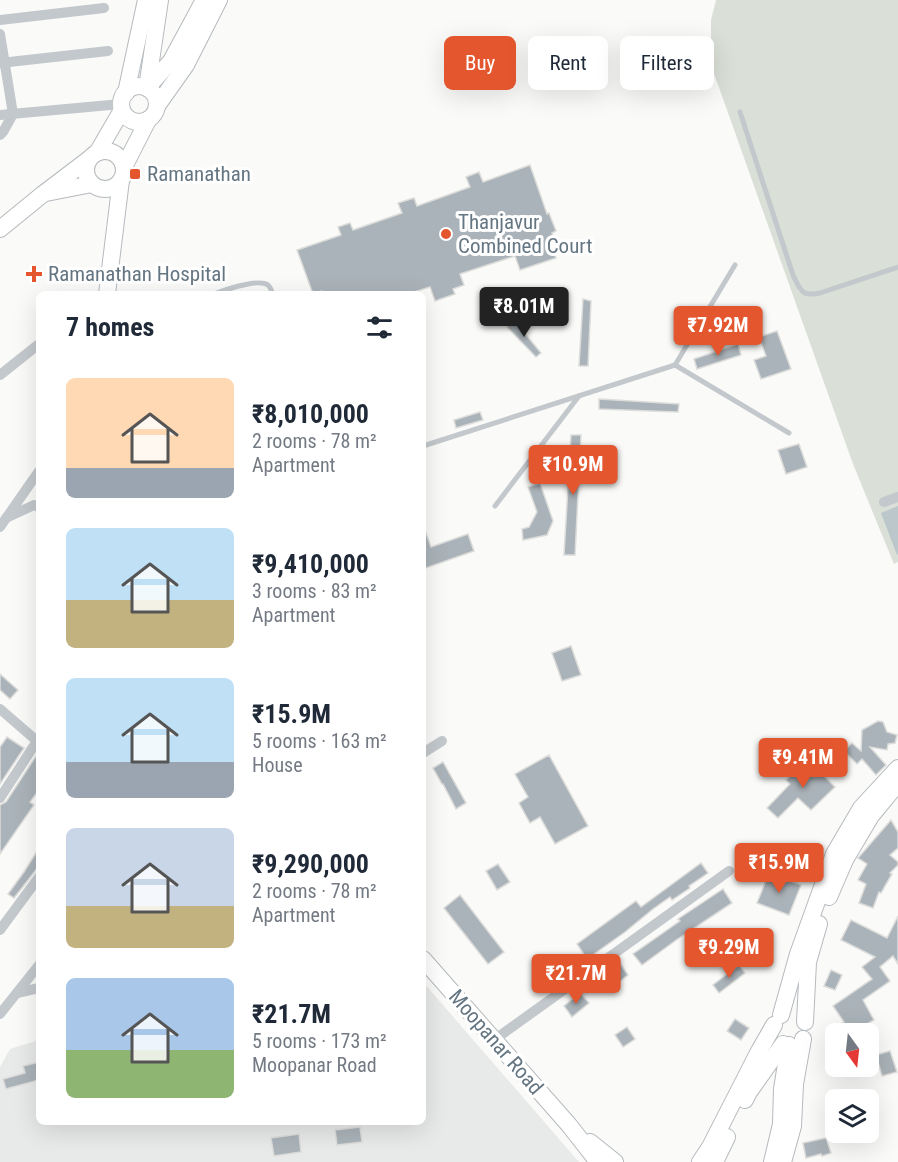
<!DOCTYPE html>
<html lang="en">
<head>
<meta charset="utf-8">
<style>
  body { margin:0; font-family:"Roboto Condensed",sans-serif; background:#f6f6f7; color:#1f2937; height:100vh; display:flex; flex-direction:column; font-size:22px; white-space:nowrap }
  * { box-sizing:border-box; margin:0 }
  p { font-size:20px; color:#747a83 }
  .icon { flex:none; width:33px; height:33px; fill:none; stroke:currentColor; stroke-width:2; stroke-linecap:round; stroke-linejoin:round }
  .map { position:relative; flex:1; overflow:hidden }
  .sheet { position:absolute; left:36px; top:291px; width:390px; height:834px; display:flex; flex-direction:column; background:#fff; border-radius:9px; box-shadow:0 6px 24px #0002 }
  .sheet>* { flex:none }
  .top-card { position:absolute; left:444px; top:36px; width:363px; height:54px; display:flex; gap:12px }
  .needle { width:39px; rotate:165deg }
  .fabs { position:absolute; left:825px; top:1023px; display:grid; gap:12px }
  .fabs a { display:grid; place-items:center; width:54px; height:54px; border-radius:9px; background:#fff; box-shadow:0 6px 24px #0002; font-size:30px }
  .price { position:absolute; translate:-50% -51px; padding:0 14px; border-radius:6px; background:#e4572e; color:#fff; font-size:20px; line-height:39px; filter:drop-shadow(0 2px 3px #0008) }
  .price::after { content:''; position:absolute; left:50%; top:36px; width:18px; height:14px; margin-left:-9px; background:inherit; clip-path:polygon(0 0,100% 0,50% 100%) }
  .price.current { background:#222; color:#fff }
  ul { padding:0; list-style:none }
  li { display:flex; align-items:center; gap:18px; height:150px; padding:0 30px }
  li span { display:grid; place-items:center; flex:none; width:168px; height:120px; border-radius:9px; color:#555 }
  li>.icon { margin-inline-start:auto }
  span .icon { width:72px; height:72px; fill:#fffc; stroke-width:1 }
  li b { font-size:26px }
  h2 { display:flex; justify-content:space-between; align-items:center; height:72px; padding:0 30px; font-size:26px }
  .chip { padding:0 21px; border-radius:9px; background:#fff; box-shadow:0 6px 24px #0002; font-size:21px; line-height:54px }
  .chip.current { background:#e4572e; color:#fff }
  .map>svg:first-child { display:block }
  .built { fill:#e8e9e9 }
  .green { fill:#dadfd7 }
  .water { fill:#bbc7cb }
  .building { fill:#aab3b9; stroke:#dcdcda; stroke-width:1.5 }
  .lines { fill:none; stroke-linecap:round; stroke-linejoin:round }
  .primary-casing { stroke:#b5babe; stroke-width:18 }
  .lane { stroke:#c3c8cc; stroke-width:5 }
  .street { stroke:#c3c8cc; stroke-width:10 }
  .primary { stroke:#fff; stroke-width:16 }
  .poi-dot { fill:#e4572e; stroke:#fff; stroke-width:2 }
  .labels { text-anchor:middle; stroke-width:6; stroke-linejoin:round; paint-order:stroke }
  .poi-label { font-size:21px; fill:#657683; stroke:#fff; text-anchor:start }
  .street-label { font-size:21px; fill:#657683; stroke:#fff }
</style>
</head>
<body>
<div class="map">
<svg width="898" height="1162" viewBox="0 0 898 1162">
  <rect width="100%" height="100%" fill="#fafaf8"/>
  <polygon class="built" points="423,982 579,1162 0,1162 0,1067 10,1049 39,1040 39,1122 423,1122"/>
  <polygon class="green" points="716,0 898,0 898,562 894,564 853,464 711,65 711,20"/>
  <polygon class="water" points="898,506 898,554 897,555 881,513"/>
  <g class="building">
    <polygon points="530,165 547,214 549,213 556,231 552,233 553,236 549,237 556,258 520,270 515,256 460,274 464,285 453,289 455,294 435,301 430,287 408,294 323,294 322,291 313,294 297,250 341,235 338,227 350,223 353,230 402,213 398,203 414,198 417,206 470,187 466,177 479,172 483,182"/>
    <polygon points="583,299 591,301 588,366 579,366"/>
    <polygon points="514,320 541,353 536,357 507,327"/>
    <polygon points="777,331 791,369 761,379 754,360 766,356 759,337"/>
    <polygon points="738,344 741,355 697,369 694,359"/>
    <polygon points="599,399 679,404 678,412 599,409"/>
    <polygon points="480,412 483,420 456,428 454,420"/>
    <polygon points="571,435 581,435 575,555 564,555"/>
    <polygon points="799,444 807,467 786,474 778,450"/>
    <polygon points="540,483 553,521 547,535 523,540 522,529 529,527 537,512 528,487"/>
    <polygon points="423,527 424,527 431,547 468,534 474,551 423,569"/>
    <polygon points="571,646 581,675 562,681 552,653"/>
    <polygon points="0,674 18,690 10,699 0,690"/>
    <polygon points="878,721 883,722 887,732 897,735 895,743 888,744 887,750 870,747 886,765 876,775 862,759 857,764 844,751 852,743 861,751 862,730"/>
    <polygon points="7,737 24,748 0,784 0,747"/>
    <polygon points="549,755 588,826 555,844 540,817 530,823 519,803 528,797 515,774"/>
    <polygon points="36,756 39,758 39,790 30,802 34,805 0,854 0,805 6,802"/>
    <polygon points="812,756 818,763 815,767 835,787 811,810 798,798 778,818 767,808 790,784 786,780"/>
    <polygon points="443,762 466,803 456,809 443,784 442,784 433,768"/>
    <polygon points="891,820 898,832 898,848 890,855 898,862 898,865 890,873 892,874 881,893 879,892 873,908 859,903 866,884 858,880 867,864 858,858"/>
    <polygon points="39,848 39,866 14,898 8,894 24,872"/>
    <polygon points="701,863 708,873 689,886 690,888 672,900 670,897 653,909 625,932 587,959 577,944 636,901 641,907"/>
    <polygon points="498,864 510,882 497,890 486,871"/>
    <polygon points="769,873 801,885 789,915 757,903"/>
    <polygon points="723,889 732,903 679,938 642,965 633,954 680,921 678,919"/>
    <polygon points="460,895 504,952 488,964 444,908"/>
    <polygon points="898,916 898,964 893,956 880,967 890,981 863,1000 874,1020 850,1034 838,1034 835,1028 844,1022 833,1006 872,979 862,967 875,957 841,940 851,920 887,938"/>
    <polygon points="620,963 628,975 612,987 604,975"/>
    <polygon points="739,965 745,973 719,993 713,985"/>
    <polygon points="831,970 842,975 835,990 824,986"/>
    <polygon points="580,993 589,1003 572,1017 564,1006"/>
    <polygon points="735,1019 749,1028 741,1040 727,1031"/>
    <polygon points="627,1027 635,1039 623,1047 615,1035"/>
    <polygon points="890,1051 897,1072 882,1076 876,1055"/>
    <polygon points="39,1062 39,1080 6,1089 3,1079 25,1073 23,1066"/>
    <polygon points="360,1127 362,1142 337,1145 335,1130"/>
    <polygon points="299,1134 301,1152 274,1156 271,1138"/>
    <polygon points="826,1138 831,1153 822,1156 821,1154 806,1158 803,1143"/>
  </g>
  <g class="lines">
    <defs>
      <g id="primary">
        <circle cx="139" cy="104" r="18"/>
        <polyline points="147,88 171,61 204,0"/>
        <polyline points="147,88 160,0"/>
        <polyline points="126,93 146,0"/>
        <polyline points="157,106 186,65 219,0"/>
        <circle cx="105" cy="170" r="19"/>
        <polyline points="97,153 122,110"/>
        <polyline points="124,167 148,120"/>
        <polyline points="46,193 92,184"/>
        <polyline points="0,229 43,194 89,159"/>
        <polyline points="107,294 121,180"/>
        <polyline points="829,897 845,860 871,816 898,783"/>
        <polyline points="423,959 569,1125 598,1162"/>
        <polyline points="781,1015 798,954 834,854 861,808 898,768"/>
        <polyline points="805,1022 808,962 819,924"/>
        <polyline points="745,1100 749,1092 783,1044"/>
        <polyline points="590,1142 615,1162"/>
        <polyline points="700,1162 710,1147 758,1053 774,1025"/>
        <polyline points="715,1162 727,1137"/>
        <polyline points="772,1162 781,1124 782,1089 789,1045"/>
        <polyline points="783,1162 793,1126 795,1084 803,1039"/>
      </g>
    </defs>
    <use href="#primary" class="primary-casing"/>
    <g class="lane">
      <path d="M740 112 793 275C800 290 802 297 820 293L898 267"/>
      <path d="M214 294C225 290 257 278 268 285 271 288 271 290 273 294"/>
      <polyline points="675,365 789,433"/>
      <polyline points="423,446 675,365 735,265"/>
      <polyline points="495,506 579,396"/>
    </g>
    <g class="street">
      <polyline points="0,20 104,8"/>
      <polyline points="0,34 13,114 3,132 0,135"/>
      <polyline points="0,63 108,51"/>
      <polyline points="0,115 121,104"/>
      <polyline points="0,375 39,344"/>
      <polyline points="884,502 898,497"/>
      <polyline points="6,518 34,505 39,507"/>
      <polyline points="0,527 39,471"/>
      <polyline points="0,709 37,741 0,798"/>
      <polyline points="423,753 442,741"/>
      <polyline points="0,930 39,877"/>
      <polyline points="17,993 39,988"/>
      <polyline points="0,1014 39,965"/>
      <polyline points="494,1040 729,871"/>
    </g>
    <use href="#primary" class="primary"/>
  </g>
  <g class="poi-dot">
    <rect x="129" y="168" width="12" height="12" rx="3"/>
    <circle cx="446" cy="234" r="6"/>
    <path d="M31 265h6v6h6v6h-6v6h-6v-6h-6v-6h6z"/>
  </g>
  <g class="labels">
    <g class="poi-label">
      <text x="147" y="181">Ramanathan</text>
      <text x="458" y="229">Thanjavur<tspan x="458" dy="24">Combined Court</tspan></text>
      <text x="48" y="281">Ramanathan Hospital</text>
    </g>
    <g class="street-label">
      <text transform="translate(496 1042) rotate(49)" y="7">Moopanar Road</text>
    </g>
  </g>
</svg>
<div class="fabs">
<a><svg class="needle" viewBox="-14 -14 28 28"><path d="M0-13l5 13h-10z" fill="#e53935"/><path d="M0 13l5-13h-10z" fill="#747a83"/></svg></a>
<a><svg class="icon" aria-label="layers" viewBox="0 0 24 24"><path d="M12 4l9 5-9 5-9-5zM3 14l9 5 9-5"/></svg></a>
</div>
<b class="price current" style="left:524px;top:338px">₹8.01M</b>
<b class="price" style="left:718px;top:357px">₹7.92M</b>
<b class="price" style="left:573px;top:496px">₹10.9M</b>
<b class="price" style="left:803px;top:789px">₹9.41M</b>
<b class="price" style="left:779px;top:894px">₹15.9M</b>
<b class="price" style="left:729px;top:979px">₹9.29M</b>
<b class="price" style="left:576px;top:1005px">₹21.7M</b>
<div class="top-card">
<a class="chip current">Buy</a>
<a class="chip">Rent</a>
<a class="chip">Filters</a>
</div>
<section class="sheet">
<h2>7 homes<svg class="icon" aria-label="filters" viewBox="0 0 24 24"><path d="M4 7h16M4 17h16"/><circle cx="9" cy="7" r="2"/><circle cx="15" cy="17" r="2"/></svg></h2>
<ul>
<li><span style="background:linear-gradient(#ffd9b3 75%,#9aa5b1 0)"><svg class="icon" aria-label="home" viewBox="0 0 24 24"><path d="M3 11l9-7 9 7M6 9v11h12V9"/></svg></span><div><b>₹8,010,000</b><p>2 rooms · 78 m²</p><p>Apartment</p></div></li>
<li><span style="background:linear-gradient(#bfe0f5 60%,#c2b280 0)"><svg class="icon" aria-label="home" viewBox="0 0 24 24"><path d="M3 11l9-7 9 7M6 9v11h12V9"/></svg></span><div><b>₹9,410,000</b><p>3 rooms · 83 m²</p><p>Apartment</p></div></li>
<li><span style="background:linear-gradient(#bfe0f5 70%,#9aa5b1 0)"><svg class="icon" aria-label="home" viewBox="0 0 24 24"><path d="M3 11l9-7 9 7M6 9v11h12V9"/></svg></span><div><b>₹15.9M</b><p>5 rooms · 163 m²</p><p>House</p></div></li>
<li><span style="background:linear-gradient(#c9d6e8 65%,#c2b280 0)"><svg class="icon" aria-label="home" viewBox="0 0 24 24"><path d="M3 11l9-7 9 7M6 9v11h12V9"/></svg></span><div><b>₹9,290,000</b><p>2 rooms · 78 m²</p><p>Apartment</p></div></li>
<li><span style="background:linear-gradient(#a9c7e8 60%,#8fb573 0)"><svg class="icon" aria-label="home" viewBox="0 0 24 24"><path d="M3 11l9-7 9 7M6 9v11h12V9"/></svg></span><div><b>₹21.7M</b><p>5 rooms · 173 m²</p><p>Moopanar Road</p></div></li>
</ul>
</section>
</div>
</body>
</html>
